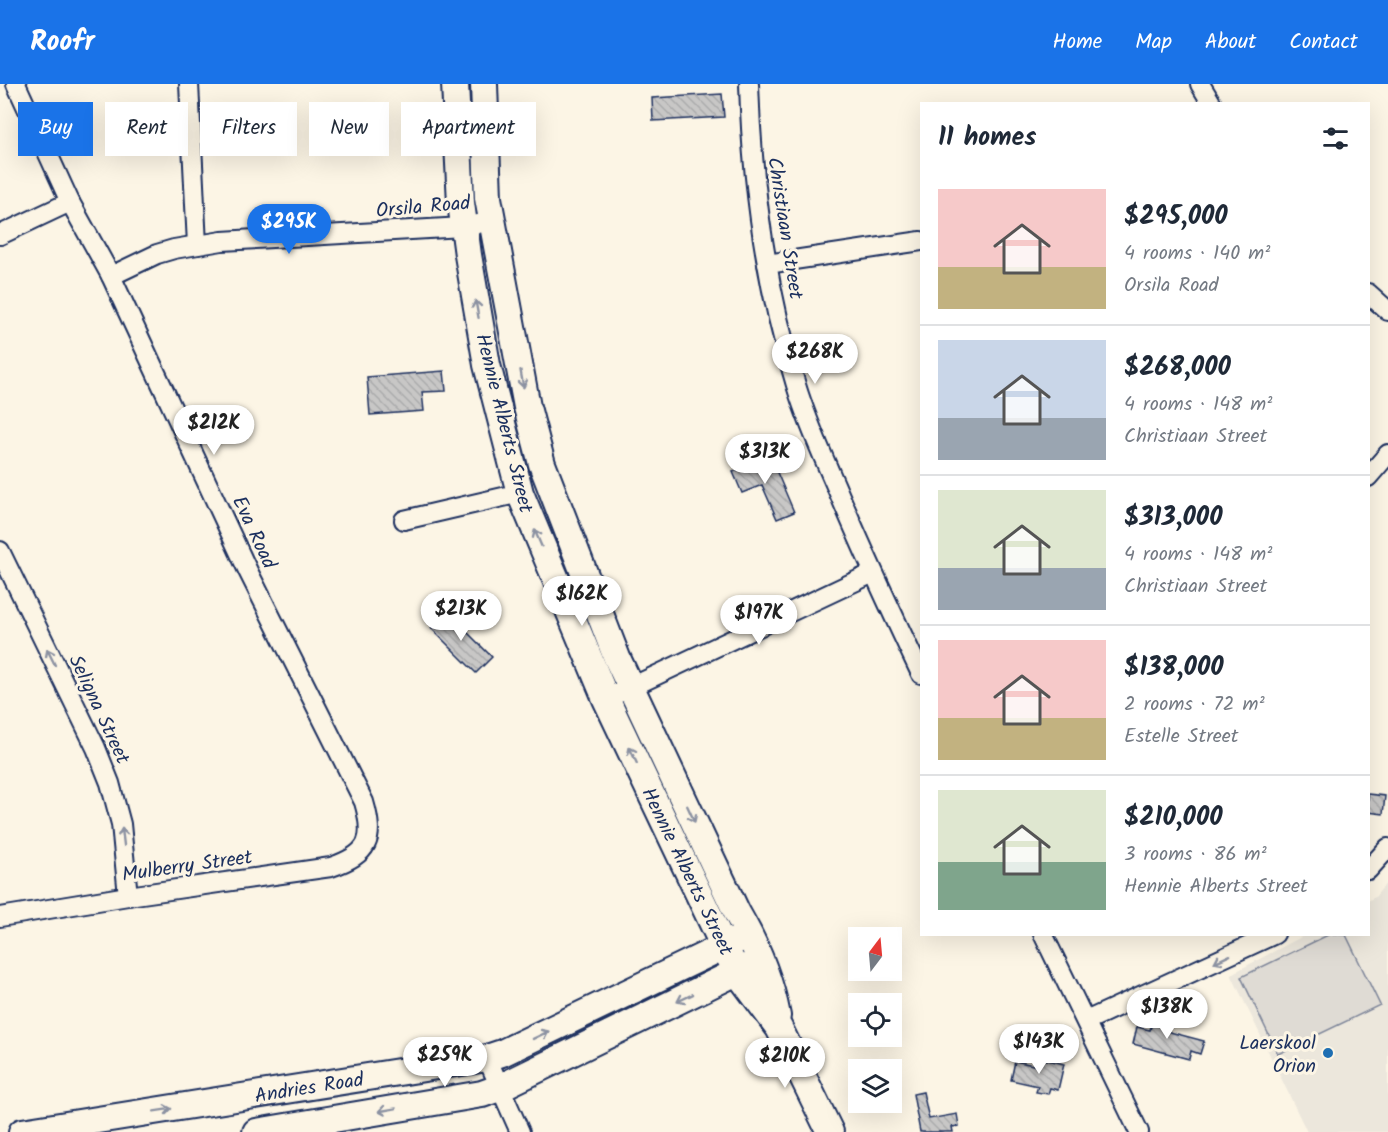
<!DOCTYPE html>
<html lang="en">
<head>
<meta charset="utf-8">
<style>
  body { margin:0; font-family:Kalam,sans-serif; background:#f2f2f3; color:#1f2937; height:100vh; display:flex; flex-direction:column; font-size:22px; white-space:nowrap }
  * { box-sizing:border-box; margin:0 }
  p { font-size:20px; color:#747a83 }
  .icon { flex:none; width:33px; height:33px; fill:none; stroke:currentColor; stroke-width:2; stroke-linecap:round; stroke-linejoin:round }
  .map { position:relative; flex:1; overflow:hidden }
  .panel { position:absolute; left:920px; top:18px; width:450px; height:834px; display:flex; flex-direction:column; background:#fff; border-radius:0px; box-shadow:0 6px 24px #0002 }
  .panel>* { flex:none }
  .hud { position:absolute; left:18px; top:18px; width:570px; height:54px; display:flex; gap:12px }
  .needle { width:39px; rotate:16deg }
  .fabs { position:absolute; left:848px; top:843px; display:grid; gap:12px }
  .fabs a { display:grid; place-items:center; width:54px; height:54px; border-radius:0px; background:#fff; box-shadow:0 6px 24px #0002; font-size:30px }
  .price { position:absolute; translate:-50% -51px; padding:0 14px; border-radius:21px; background:#fff; color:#222; font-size:20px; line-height:39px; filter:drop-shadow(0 2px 3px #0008) }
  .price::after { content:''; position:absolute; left:50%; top:36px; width:18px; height:14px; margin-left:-9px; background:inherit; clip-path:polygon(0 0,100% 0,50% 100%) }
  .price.selected { background:#1a73e8; color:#fff }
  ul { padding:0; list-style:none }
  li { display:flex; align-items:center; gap:18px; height:150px; padding:0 18px }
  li+li { border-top:2px solid #e0e1e3 }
  li span { display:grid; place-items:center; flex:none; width:168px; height:120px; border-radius:0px; color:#555 }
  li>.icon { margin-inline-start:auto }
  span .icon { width:72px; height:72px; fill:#fffc; stroke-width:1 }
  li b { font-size:26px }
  h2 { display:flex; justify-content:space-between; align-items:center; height:72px; padding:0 18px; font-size:26px }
  .pill { padding:0 21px; border-radius:0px; background:#fff; box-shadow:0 6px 24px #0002; font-size:21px; line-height:54px }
  .pill.selected { background:#1a73e8; color:#fff }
  header { display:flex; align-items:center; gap:36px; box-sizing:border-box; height:84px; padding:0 30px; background:#1a73e8; color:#fff }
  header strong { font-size:28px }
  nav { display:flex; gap:33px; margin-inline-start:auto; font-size:21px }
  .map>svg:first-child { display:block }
  .built { fill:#ece7dc }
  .grass { fill:#dfdbd4; stroke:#7d8599; stroke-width:1.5 }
  .building { fill:url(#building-back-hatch); stroke:#1b2f5e; stroke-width:1.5 }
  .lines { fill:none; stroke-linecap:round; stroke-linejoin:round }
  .street-casing { stroke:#1b2f5e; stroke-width:22 }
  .secondary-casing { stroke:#1b2f5e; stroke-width:30 }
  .street { stroke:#fcf5e5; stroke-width:18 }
  .secondary { stroke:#fcf5e5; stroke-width:26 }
  .oneway { stroke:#8c92a2 }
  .poi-dot { fill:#1f6fb2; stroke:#fcf5e5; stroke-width:2 }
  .labels { text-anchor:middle; stroke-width:6; stroke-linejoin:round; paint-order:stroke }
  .street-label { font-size:20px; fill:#1b2f5e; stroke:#fcf5e5 }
  .poi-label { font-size:20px; fill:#1b2f5e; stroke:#fcf5e5; text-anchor:end }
</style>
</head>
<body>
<header>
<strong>Roofr</strong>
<nav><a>Home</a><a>Map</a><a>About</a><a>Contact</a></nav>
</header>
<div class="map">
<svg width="1388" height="1048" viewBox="0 0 1388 1048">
  <defs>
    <pattern id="building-back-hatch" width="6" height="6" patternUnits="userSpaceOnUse" patternTransform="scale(1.5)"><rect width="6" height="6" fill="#c8c7c6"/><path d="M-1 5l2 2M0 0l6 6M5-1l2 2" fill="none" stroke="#ababac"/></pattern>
  </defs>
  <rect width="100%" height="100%" fill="#fcf5e5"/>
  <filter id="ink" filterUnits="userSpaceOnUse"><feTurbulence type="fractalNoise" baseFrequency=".0167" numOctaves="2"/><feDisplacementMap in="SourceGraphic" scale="12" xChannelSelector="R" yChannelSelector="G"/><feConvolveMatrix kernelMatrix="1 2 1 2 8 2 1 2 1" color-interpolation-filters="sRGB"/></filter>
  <g filter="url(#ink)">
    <polygon class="built" points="1388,797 1388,1048 1307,1048 1231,890 1305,851 1368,850 1368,817 1375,813"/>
    <polygon class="grass" points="1330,850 1346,851 1380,921 1278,970 1241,893"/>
    <g class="building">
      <polygon points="722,10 724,33 653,37 652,14"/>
      <polygon points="444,287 446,307 422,308 424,327 370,331 367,293"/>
      <polygon points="770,372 794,428 777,435 762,401 742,409 733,388"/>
      <polygon points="447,528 492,573 476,589 431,544"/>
      <polygon points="1368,710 1385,712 1383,730 1368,728"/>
      <polygon points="1153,934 1169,938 1166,947 1204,957 1200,970 1191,967 1189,975 1133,960 1137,943 1150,946"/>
      <polygon points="1040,974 1064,980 1058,1006 1050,1004 1048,1010 1036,1008 1038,1002 1011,996 1015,977 1038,982"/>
      <polygon points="923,1008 929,1035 957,1030 959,1042 952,1043 953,1048 920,1048 913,1010"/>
    </g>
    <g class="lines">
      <defs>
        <g id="street">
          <polyline points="189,0 197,161"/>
          <path d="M749 0C752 102 766 203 796 301 807 338 823 372 838 407 864 469 892 529 921 590"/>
          <polyline points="1200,0 1212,20"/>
          <polyline points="0,151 70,118"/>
          <polyline points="767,180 921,157"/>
          <polyline points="111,192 157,170 174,165 222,157 463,143 493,137"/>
          <polyline points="1368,209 1388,227"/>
          <polyline points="1368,393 1388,370"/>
          <polyline points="404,436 520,409"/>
          <polyline points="0,467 96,664 110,699 121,740 128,812"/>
          <polyline points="606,615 873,489"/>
          <polyline points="1368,786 1388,764"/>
          <path d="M0 833 128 812 331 783C369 770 375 756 364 718L248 487 111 192 70 118 16 0"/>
          <polyline points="1043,850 1139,1048"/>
          <polyline points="1086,937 1275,850"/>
          <polyline points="487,974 520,1048"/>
        </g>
        <g id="secondary">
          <polyline points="455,0 461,119 468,171 487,281 520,409 606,615 724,863 738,889 779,944 830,1048"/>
          <path d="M484 0 488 114 527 323 542 380 617 574 737 829C756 861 770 896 777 932"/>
          <polyline points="22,1048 487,974 502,969 739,855"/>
          <polyline points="256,1048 482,1010 499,1004 751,881"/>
        </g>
      </defs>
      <use href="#street" class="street-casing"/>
      <use href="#secondary" class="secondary-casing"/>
      <use href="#street" class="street"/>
      <use href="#secondary" class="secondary"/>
    </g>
    <defs><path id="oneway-shaft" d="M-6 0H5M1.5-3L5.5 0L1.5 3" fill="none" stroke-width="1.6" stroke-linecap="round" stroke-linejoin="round" transform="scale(1.5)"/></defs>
    <g class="oneway">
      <use href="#oneway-shaft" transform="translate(477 225) rotate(-100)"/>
      <use href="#oneway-shaft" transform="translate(522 295) rotate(80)"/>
      <use href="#oneway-shaft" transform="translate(538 454) rotate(-113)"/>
      <use href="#oneway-shaft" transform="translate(51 573) rotate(-116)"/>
      <use href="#oneway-shaft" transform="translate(633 671) rotate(-115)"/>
      <use href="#oneway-shaft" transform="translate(691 730) rotate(65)"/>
      <use href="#oneway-shaft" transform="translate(123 753) rotate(-97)"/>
      <use href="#oneway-shaft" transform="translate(1222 875) rotate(155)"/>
      <use href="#oneway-shaft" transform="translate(685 914) rotate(154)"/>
      <use href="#oneway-shaft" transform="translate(541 951) rotate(-26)"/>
      <use href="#oneway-shaft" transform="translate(163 1026) rotate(-9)"/>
      <use href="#oneway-shaft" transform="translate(387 1026) rotate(170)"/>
    </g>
  </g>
  <circle class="poi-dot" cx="1328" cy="969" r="6"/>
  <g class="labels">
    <g class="street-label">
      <text transform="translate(423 122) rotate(-5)" y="7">Orsila Road</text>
      <text transform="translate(786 144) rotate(81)" y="7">Christiaan Street</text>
      <text transform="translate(505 339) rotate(76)" y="7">Hennie Alberts Street</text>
      <text transform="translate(255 448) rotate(65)" y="7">Eva Road</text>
      <text transform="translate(100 625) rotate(65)" y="7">Seligna Street</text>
      <text transform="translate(187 781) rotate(-8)" y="7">Mulberry Street</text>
      <text transform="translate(688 787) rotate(64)" y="7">Hennie Alberts Street</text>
      <text transform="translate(309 1003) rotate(-9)" y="7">Andries Road</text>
    </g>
    <g class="poi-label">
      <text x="1316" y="965">Laerskool<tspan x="1316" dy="23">Orion</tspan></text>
    </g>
  </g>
</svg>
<div class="fabs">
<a><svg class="needle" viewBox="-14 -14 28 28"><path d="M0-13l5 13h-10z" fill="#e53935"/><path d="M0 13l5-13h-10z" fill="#747a83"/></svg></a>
<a><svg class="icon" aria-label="locate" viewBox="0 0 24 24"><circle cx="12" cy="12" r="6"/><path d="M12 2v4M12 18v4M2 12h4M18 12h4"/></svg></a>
<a><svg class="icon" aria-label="layers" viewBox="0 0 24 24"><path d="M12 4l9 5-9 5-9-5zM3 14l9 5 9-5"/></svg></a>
</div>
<b class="price selected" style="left:289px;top:171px">$295K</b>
<b class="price" style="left:815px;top:301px">$268K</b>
<b class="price" style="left:214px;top:372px">$212K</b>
<b class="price" style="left:765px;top:401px">$313K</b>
<b class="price" style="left:582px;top:543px">$162K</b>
<b class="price" style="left:461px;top:558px">$213K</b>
<b class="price" style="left:759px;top:562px">$197K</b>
<b class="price" style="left:1167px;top:956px">$138K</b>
<b class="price" style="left:1039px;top:991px">$143K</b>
<b class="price" style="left:445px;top:1004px">$259K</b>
<b class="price" style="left:785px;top:1005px">$210K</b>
<div class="hud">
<a class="pill selected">Buy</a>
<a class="pill">Rent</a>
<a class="pill">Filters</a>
<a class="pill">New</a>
<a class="pill">Apartment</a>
</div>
<section class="panel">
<h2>11 homes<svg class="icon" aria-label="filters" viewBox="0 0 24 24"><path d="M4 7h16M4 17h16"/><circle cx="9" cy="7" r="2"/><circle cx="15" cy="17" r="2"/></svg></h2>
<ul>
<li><span style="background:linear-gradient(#f6c9c9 65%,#c2b280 0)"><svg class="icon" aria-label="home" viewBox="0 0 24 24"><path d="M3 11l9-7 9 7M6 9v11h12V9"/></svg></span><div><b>$295,000</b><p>4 rooms · 140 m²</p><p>Orsila Road</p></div></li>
<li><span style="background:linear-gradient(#c9d6e8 65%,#9aa5b1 0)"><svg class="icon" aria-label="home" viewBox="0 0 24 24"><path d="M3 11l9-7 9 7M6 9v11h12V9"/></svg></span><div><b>$268,000</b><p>4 rooms · 148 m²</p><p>Christiaan Street</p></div></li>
<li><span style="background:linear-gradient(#dfe7d0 65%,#9aa5b1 0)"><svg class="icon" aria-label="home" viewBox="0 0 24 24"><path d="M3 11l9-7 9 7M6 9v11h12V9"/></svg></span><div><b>$313,000</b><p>4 rooms · 148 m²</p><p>Christiaan Street</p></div></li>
<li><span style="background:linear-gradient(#f6c9c9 65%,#c2b280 0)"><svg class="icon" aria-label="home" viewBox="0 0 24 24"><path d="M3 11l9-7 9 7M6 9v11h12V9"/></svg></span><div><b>$138,000</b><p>2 rooms · 72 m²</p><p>Estelle Street</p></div></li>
<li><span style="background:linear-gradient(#dfe7d0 60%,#7fa58c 0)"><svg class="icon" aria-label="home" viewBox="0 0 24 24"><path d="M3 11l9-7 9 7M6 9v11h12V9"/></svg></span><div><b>$210,000</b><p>3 rooms · 86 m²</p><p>Hennie Alberts Street</p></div></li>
</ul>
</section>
</div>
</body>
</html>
